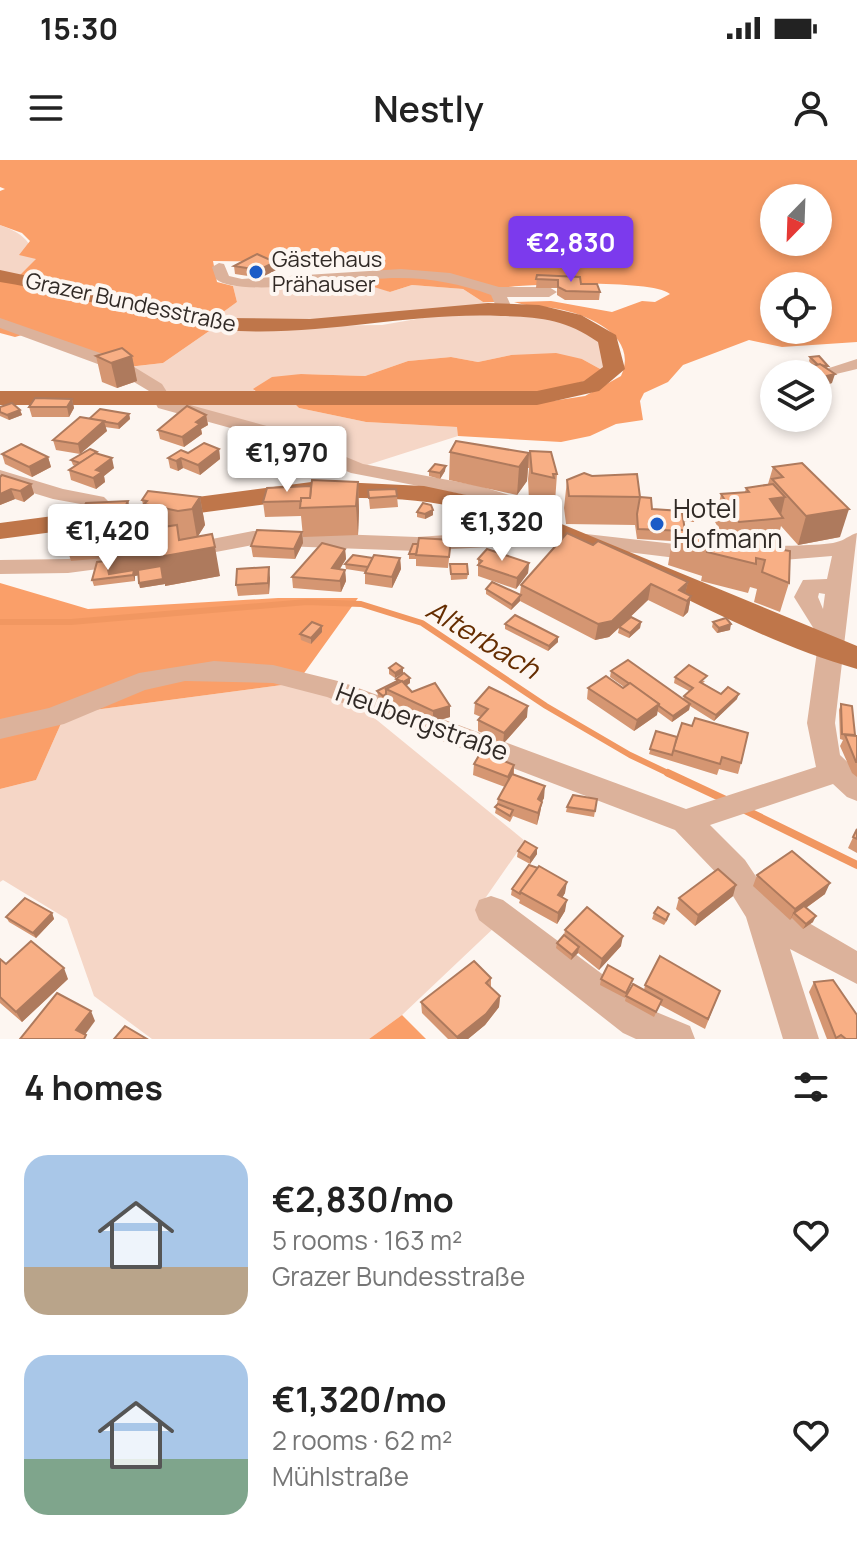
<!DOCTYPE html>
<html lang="en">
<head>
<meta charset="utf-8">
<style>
  body { margin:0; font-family:Manrope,sans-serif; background:#f6f6f6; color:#222; height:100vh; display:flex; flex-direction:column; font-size:30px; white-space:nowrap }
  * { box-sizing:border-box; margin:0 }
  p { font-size:26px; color:#767676 }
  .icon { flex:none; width:44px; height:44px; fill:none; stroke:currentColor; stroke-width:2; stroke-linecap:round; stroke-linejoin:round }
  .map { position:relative; height:879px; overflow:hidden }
  .drawer { display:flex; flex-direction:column; background:#fff; flex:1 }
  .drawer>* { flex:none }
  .needle { width:52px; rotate:203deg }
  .buttons { position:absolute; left:760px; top:24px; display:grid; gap:16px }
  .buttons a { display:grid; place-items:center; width:72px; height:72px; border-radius:50%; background:#fff; box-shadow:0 4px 12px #0003; font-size:40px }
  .price { position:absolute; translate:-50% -68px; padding:0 18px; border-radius:8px; background:#fff; color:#222; font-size:26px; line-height:52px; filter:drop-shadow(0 2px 4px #0008) }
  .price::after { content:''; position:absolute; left:50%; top:48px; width:24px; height:18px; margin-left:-12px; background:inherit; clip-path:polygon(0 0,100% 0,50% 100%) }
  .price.current { background:#7c3aed; color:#fff }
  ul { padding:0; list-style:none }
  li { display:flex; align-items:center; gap:24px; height:200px; padding:0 24px }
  li span { display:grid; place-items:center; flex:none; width:224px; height:160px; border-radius:24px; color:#555 }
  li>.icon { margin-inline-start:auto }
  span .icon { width:96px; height:96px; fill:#fffc; stroke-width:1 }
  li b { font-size:34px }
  h2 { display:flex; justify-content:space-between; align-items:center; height:96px; padding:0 24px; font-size:34px }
  .status { display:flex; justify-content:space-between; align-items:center; height:56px; padding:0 40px; background:#fff; direction:ltr }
  .status svg { height:22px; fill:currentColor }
  header { display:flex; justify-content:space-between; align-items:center; height:104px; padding:0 24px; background:#fff; font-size:36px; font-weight:600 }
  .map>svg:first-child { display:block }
  .green { fill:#f5d6c6 }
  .forest { fill:#fa9f69; fill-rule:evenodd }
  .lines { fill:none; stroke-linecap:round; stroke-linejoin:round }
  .stream-far1 { stroke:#f19761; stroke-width:6 }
  .stream { stroke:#f19761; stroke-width:8 }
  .minor { fill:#dcb29b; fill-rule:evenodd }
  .major { fill:#bf764a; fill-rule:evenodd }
  .wall { fill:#d59672 }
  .shaded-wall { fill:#ae7a5d }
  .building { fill:#f8af85; stroke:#ae7a5d; stroke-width:2 }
  .poi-dot { fill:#1b5bc7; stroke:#fdf6f1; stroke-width:3 }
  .labels { text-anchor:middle; stroke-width:8; stroke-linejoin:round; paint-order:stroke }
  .far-poi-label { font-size:22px; fill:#312a26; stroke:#fdf6f1; text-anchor:start }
  .far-street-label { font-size:22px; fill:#312a26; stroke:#fdf6f1 }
  .poi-label { font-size:26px; fill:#312a26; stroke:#fdf6f1; text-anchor:start }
  .street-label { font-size:26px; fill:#312a26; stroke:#fdf6f1 }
  .water-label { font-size:28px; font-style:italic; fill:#652d01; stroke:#fdf6f1 }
</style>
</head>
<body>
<div class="status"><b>15:30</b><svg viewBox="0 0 49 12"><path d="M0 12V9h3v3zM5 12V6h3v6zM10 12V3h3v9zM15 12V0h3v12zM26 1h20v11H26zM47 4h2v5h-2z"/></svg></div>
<header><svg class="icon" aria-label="menu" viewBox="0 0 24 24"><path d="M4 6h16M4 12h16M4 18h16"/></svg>Nestly<svg class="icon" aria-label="person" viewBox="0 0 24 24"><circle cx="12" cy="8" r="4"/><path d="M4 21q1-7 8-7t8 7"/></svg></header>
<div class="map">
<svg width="857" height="879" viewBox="0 0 857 879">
  <rect width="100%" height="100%" fill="#fdf6f1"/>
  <g class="green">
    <path d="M0 65C21 73 28 78 37 99L20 115 0 112Z"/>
    <polygon points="357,117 390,132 412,125 463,129 483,142 521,145 315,160 215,158 237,142 233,126"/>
    <polygon points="533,153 595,174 607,195 602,210 582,199 511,195 478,202 451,197 408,201 365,216 301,214 254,230 261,235 168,234 129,207 163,203 215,167 382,165 434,156"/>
    <polygon points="173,242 293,242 299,248 366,262 458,267 458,276 364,306"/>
    <polygon points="297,523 356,543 525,681 477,750 497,765 402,855 369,879 152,879 94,836 67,759 3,720 0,722 0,629 36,620 63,559 79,552"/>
  </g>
  <g class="forest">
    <path d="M0 0H857V182L782 187 749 180 683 205 668 222 644 233 640 241 643 260 616 264 590 276 561 282 458 276 457 267 366 262 299 248 293 242 552 241 585 236 621 216C639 177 590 155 558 149 544 146 528 147 514 142L551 141 612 152 642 141 655 142 670 134C651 119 528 124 500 128L498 142H483L463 129 412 125 390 132 358 122 357 117 376 114 380 103 213 101 217 122 233 126 237 142 215 158C149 147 85 127 20 115L36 99 19 95 30 81 22 73 0 65V31L5 29 0 27ZM774 38H818V82H774ZM774 126H818V170H774Z"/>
    <polygon points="0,119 215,167 163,203 128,207 29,173 15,177 0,173"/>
    <polygon points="556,193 582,199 602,210 589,220 540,233 261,235 253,229 272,217 301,214 365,216 408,201 451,197 478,202 511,195"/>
    <polygon points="0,423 88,449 278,438 358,438 297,523 79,552 63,559 36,620 0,629"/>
    <polygon points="402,855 426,879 369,879"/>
  </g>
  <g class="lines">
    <polyline class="stream-far1" points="0,462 71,462 307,442 361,444 422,463 546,546 630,595 672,615"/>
    <g class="stream">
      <polyline points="668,613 728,641"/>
      <polyline points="745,650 857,705"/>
    </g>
    <g class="minor">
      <path d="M219 103 224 104 229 116 242 119 401 109 450 113 499 127H549L557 132 549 137H507L512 148 504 153 498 151 491 135C461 124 431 118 399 118 363 117 238 139 216 119L212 107Z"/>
      <polygon points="0,158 126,202 162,224 172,240 281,270 363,304 480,326 551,348 552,361 563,367 551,382 543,384 417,391 253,385 184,398 176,396 173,391 176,386 253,371 417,377 538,369 530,363 532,356 476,337 351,313 267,278 158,248 149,231 114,210 0,168"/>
      <polygon points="857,199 857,209 832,215 823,210"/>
      <polygon points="0,310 63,329 104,337 108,341 97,347 53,339 0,323"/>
      <path d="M857 373 835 563 840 595 857 611V641L847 637 833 624 710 665 745 700 773 742 857 791V824L790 789 819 879H783L746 757 723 720 675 670 327 537 273 523 185 521 145 530 64 564 0 579V559L49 548 139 513 214 501 273 505 342 522 686 649 816 607 807 563 819 477 794 437 803 420 827 419 832 396 758 402 747 395C757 381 819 389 840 381 846 379 850 375 857 373ZM819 433 825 434 823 449 818 437Z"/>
      <polygon points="586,374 701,387 712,394 701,401 578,386 575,381"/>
      <polygon points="128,392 139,399 136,404 68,413 0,414 0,400 68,399"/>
      <polygon points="491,736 503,740 649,849 690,866 695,879 636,879 623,873 479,760 475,750 479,740"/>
    </g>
    <g class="major">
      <path d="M0 110 225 158 310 159 488 143 539 145 581 155 616 175 625 209 599 231 537 245H0V231H537L584 221 603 207 598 182C565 159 540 157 501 156 413 152 327 175 239 171 158 167 80 134 0 122Z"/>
      <path d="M319 321 424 326 518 346 857 486V509C732 474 623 396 499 358 397 326 302 339 199 353 132 362 66 370 0 379V363Z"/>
    </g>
  </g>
  <g class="wall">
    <polygon points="234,106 276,110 260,118 235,114"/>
    <polygon points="537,115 581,124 600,132 599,140 565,140 557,135 557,128 536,128"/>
    <polygon points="96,196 132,196 137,221 117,228 102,222"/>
    <polygon points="810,197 828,206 827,209 832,223 818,227 818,214 796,214 797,210 813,206 809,201"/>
    <polygon points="72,239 74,248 69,257 32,257 29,247"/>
    <polygon points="0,247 20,250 22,255 9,260 0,256"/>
    <polygon points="129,254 130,259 119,269 105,267 107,271 80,294 56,290 53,280 89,259"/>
    <polygon points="206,255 208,265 201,269 202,274 184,287 160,279 158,270"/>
    <polygon points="265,284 262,296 244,297 242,287"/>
    <polygon points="219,289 220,299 200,315 183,308 178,311 170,308 168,298 188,293"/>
    <polygon points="307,289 325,308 311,315 291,305 290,295"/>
    <polygon points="450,292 529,293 557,314 555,342 551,342 551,346 529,341 528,319 529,308 528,308 527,321 517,335 449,320"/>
    <polygon points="2,294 48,297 51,307 32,317 5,304"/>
    <polygon points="98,294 114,308 104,316 105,322 96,329 71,320 69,310 75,306 73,305 71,300"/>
    <polygon points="773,307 840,377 798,385 781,366 777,382 777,389 789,423 780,452 754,442 757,429 750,427 748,433 701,421 702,416 668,405 672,381 637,379 635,365 566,364 564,348 567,320 640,337 652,349 678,351 679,346 695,357 694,362 684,362 685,371 723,376 715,362 721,334 745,332 746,328 768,324"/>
    <polygon points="429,311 445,311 440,319 429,316"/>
    <polygon points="0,317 31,324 34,334 24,342 15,339 0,345"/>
    <polygon points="358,322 359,351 358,375 303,377 301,356 265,357 263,342"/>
    <polygon points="368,330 397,336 398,347 370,349"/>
    <polygon points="200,337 205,365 198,376 220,416 165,426 165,424 140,428 138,415 135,416 135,421 94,426 92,420 106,401 105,398 71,401 62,372 78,359 128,341 134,369 133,371 148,368 142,340"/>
    <polygon points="417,352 433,355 425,359 417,357"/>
    <polygon points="302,372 303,383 295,399 253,397 251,386"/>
    <polygon points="451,380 448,408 416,406 416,399 409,399 409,394 418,384"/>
    <polygon points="593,385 688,422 685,433 691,436 688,452 683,457 648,440 624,463 641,462 640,468 629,478 618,473 619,468 609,477 595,480 520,441 511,450 486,434 486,429 520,434 521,425"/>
    <polygon points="345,389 346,399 340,409 345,410 346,421 341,432 293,428 292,417"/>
    <polygon points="373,398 400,398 401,409 392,428 365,424 365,412 346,409 345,404"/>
    <polygon points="478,399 529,403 528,413 516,429 478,416"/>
    <polygon points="450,404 468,414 467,419 451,420"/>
    <polygon points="270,418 269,434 238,436 236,425"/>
    <polygon points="713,462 730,470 717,473 712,467"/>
    <polygon points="505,464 558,477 558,482 548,491 505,469"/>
    <polygon points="322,472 311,484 301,480 300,474"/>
    <polygon points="389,508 403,508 403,513 395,518 389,514"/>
    <polygon points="611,511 683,539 684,536 689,531 674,523 675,517 705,521 703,523 721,534 737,539 714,561 690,546 689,550 672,562 657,551 657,555 634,571 587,539 588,528 624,527 610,517"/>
    <polygon points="410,518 410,523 406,526 412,532 450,557 433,562 387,540 383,542 378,536 377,531 396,521 396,519"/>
    <polygon points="475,543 527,557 503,584 478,571 478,560 481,557 474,554"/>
    <polygon points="841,544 855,575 857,576 857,617 852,613 840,586 843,580 840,579 839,550"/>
    <polygon points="656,571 741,603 738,614 719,609 717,615 649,594"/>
    <polygon points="474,604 514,605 514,615 544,638 542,642 540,653 537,665 513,656 510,662 495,653 498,639 505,627 473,615"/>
    <polygon points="597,639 594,657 566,652 567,647"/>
    <polygon points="857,669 857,693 848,688"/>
    <polygon points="518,691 537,694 530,704 517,697"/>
    <polygon points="757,715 825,734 806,748 813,762 803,769 792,758 790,760 753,726"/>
    <polygon points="512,729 565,733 562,738 565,751 557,764 519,743 520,740 511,735"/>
    <polygon points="733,736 695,766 676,749 679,738"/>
    <polygon points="52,753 54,759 36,778 9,762 6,757"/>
    <polygon points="654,753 668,759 664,765 652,759"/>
    <polygon points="565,770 621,786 599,810 578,793 571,800 556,788 557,783 564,775"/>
    <polygon points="0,799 6,804 68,819 22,862 0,843"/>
    <polygon points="491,818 491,828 500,836 499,847 485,865 468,879 448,879 422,853 421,842"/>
    <polygon points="601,819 633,819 625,838 600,825"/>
    <polygon points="814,822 857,879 827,879 809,832"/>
    <polygon points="645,825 720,831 705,869 660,845 654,857 625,841 626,836 644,830"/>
  </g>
  <g class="shaded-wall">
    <polygon points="275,102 276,110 260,118 259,110"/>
    <polygon points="132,196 137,221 117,228 111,203"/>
    <polygon points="835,214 832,223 818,227 818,218"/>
    <polygon points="72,239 74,248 69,257 67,247"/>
    <polygon points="20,250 22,255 9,260 7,255"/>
    <polygon points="129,254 130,259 119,269 118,264"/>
    <polygon points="206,255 208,265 201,269 202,274 184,287 182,277 196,262"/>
    <polygon points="104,261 107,271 80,294 78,284"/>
    <polygon points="263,274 265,284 262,296 261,286"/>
    <polygon points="219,289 220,299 200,315 198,305"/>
    <polygon points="529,293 527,321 517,335 519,307"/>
    <polygon points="48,297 51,307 32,317 29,307"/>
    <polygon points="112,298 114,308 104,316 105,322 96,329 93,318 96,310"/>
    <polygon points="181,298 183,308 178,311 176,301"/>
    <polygon points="324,298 325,308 311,315 310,305"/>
    <polygon points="446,306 445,311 440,319 440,313"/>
    <polygon points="358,322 359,351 358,375 356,346"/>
    <polygon points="31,324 34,334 24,342 20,331"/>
    <polygon points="11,329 15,339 0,345 0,334"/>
    <polygon points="200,337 205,365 197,378 192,349"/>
    <polygon points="785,337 780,359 770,339"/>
    <polygon points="128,341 134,369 126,387 177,365 182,393 215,387 220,416 165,426 165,424 140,428 139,423 162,411 135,416 135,421 133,415 110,418 110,420 97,370 100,362 108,390 123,387 117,363"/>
    <polygon points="849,349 840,377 798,385 806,356"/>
    <polygon points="433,350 433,355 425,359 425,354"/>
    <polygon points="302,372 303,383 295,399 294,389"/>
    <polygon points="345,389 346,399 333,419 332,408"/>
    <polygon points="400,398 401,409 392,428 392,417"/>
    <polygon points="529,403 528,413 516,429 517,418"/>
    <polygon points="269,407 270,418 269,434 268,423"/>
    <polygon points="345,410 346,421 341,432 340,421"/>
    <polygon points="688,422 684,438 679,430"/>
    <polygon points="651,424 648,440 609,477 595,480 598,464"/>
    <polygon points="520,436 520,441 511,450 512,445"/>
    <polygon points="691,436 688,452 683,457 687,441"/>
    <polygon points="641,462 640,468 629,478 630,473"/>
    <polygon points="731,464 730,470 717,473 719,468"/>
    <polygon points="322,466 322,472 311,484 311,478"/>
    <polygon points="558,477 558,482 548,491 549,486"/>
    <polygon points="403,508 403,513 395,518 395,513"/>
    <polygon points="410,518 410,523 402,528 402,523"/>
    <polygon points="739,534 737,539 714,561 716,555"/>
    <polygon points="659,544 657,555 634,571 637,560"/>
    <polygon points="690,544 689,550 672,562 673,556"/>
    <polygon points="450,546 450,557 433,562 433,551"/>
    <polygon points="528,546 527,557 503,584 504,573"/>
    <polygon points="514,605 513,616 507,628 508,617"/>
    <polygon points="545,626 544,638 537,650 538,639"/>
    <polygon points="542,642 540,653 537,665 538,653"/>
    <polygon points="537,688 537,694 530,704 530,698"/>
    <polygon points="567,722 565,733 557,746 558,735"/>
    <polygon points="830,723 825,734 796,755 794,753 790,760 795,749"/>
    <polygon points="736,725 733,736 695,766 698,755"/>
    <polygon points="567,740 565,751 557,764 558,753"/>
    <polygon points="52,753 54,759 36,778 33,773"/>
    <polygon points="816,756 813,762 803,769 806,764"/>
    <polygon points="623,776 621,786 599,810 602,799"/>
    <polygon points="579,787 578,793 571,800 572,795"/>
    <polygon points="64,808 68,819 22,862 16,852"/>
    <polygon points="500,836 499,847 485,865 468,879 457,879 457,877"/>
    <polygon points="91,851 95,861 82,879 76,870"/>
  </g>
  <g class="building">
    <polygon points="257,94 275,102 259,110 234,106"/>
    <polygon points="537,115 580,117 581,124 597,124 600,132 566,131 558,127 558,120 536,119"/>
    <polygon points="122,188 132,196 111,203 96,196"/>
    <polygon points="819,196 828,206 818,205 810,197"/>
    <polygon points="820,204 835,214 818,218 818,214 804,214 797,210"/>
    <polygon points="35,238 72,239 67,247 29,247"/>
    <polygon points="12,243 20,250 7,255 0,252 0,247"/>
    <polygon points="187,246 206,255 196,262 200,264 182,277 158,270"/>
    <polygon points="100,249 129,254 118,264 89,259"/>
    <polygon points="80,257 104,261 78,284 53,280"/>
    <polygon points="263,274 261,286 242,287 242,276"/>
    <polygon points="456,281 529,293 519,307 450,292"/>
    <polygon points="204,283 219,289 198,305 181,298 176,301 168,298 181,290 188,293"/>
    <polygon points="21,284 48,297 29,307 2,294"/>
    <polygon points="302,284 307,286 304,288 324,298 310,305 290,295"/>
    <polygon points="90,289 97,292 80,303 71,300"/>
    <polygon points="530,291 551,292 557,314 553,314 554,318 532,313"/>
    <polygon points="95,293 112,298 96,310 102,312 93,318 69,310"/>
    <polygon points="802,303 849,349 806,356 772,319 783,317 773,307"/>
    <polygon points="435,304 446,306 440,313 429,311"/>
    <polygon points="584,313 592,316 637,314 640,337 569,336 567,320"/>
    <polygon points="2,315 31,324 20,331 11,329 0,334 0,317"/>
    <polygon points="312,320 358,322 356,346 300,348 301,338 310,338"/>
    <polygon points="773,324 785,337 770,339 783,358 739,362 721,334 749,332 746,328"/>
    <polygon points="311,326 310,338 301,338 301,341 263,342 267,328"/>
    <polygon points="396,329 397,336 369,338 368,330"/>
    <polygon points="148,331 200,337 192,349 178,351 144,344 147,341 142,340"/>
    <polygon points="640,337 651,338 652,349 682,351 685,371 638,369 637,354"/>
    <polygon points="128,341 117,363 100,362 97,370 62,372 69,359 78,359 86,343"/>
    <polygon points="423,343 431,345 433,350 425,354 417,352"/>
    <polygon points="679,346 691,347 695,357 683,357 682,351 680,351"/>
    <polygon points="177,365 179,380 212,374 215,387 159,397 156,382 103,391 102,376"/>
    <polygon points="675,369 754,381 754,371 776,371 777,389 790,391 789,423 762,412 765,400 756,398 756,404 707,392 708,387 674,376"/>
    <polygon points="257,370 302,372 294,389 251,386"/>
    <polygon points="567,373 593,385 598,381 688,422 679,430 691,436 687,441 651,424 612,461 598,464 521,425"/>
    <polygon points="419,378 451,380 449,397 416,395"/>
    <polygon points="322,383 345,389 332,408 345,410 340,421 292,417"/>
    <polygon points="413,384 418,384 416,394 409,394"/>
    <polygon points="487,389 529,403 517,418 478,405 482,401 478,399"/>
    <polygon points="353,395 373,398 368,407 345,404"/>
    <polygon points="374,395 400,398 392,417 365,413"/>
    <polygon points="106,401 109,414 134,410 133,415 92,420 97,402"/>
    <polygon points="450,404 467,404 468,414 451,414"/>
    <polygon points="161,406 163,419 139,423 138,410"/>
    <polygon points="269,407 268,423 236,425 237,409"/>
    <polygon points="492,422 521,435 512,445 486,429"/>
    <polygon points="515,455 558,477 549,486 505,464"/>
    <polygon points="631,457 641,462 630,473 619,467"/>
    <polygon points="726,458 731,464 719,468 713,462"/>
    <polygon points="312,462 322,466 311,478 300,474"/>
    <polygon points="628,500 690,544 673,556 659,546 659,544 611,511"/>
    <polygon points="396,503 403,508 395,513 389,508"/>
    <polygon points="689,505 707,516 700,522 721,534 728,527 739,534 716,555 684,536 693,528 675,517"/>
    <polygon points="404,513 410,518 403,522 396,519"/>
    <polygon points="606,516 623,528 630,523 659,544 637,560 588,528"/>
    <polygon points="397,521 398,523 386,529 386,534 383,536 377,531"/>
    <polygon points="402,521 412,532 435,523 450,546 433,551 386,529"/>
    <polygon points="489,527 528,546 504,573 478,560 488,549 475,543"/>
    <polygon points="841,544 852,546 855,575 842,574"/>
    <polygon points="695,558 748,573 741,603 722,597 720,604 673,590 682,563 692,566"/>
    <polygon points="656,571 677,577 672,595 650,589"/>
    <polygon points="845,575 857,576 857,602 856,602"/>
    <polygon points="481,592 514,605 508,617 474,604"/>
    <polygon points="512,614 545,626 538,639 542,642 538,653 498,639"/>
    <polygon points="573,635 597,639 595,651 567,647"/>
    <polygon points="498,644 513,650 510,656 495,647"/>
    <polygon points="857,669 857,679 853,677"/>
    <polygon points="525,681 537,688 530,698 518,691"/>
    <polygon points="792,691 830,723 795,749 757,715"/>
    <polygon points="529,705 538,708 520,734 512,729"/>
    <polygon points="539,706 567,722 558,735 567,740 558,753 520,732"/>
    <polygon points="718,709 736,725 698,755 679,738"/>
    <polygon points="25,738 52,753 33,773 6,757"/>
    <polygon points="804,746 816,756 806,764 794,753"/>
    <polygon points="587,747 623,776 602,799 565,770"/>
    <polygon points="658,747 669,754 666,760 654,753"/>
    <polygon points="564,775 579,787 572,795 557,783"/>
    <polygon points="31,781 64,808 16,852 0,837 0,799 6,804"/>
    <polygon points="660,796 720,831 708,859 645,825"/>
    <polygon points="474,801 491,818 486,823 500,836 486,854 457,877 421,842"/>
    <polygon points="608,805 633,819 626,833 601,819"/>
    <polygon points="833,820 857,855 857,879 846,879 841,875 836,878 814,822"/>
    <polygon points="633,824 662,840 656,852 626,836"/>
    <polygon points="57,833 91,851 76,870 86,875 84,879 20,879"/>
    <polygon points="125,866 147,879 114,879"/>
  </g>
  <g class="poi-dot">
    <circle cx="256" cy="112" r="8"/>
    <circle cx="657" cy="364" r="8"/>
  </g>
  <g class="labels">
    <g class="far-poi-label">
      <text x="272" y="107">Gästehaus<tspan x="272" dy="25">Prähauser</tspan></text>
    </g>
    <g class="far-street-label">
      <text transform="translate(131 142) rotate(12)" y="8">Grazer Bundesstraße</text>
    </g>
    <g class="poi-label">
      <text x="673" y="358">Hotel<tspan x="673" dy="30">Hofmann</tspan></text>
    </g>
    <g class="street-label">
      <text transform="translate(422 562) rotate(20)" y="9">Heubergstraße</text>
    </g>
    <g class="water-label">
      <text transform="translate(483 479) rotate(31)" y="10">Alterbach</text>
    </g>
  </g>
</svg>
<div class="buttons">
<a><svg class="needle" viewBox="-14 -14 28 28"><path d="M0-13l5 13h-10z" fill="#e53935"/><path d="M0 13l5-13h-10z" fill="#767676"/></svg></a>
<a><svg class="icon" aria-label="locate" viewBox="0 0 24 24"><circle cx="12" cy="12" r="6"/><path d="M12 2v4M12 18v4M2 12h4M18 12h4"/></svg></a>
<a><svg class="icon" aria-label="layers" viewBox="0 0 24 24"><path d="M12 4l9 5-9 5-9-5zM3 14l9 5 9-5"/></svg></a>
</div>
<b class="price current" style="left:571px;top:124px">€2,830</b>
<b class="price" style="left:287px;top:334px">€1,970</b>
<b class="price" style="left:502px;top:403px">€1,320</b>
<b class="price" style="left:108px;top:412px">€1,420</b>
</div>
<section class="drawer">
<h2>4 homes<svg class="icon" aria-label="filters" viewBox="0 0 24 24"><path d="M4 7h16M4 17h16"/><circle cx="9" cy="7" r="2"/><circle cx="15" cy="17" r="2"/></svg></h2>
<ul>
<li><span style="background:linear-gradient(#a9c7e8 70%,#b9a48a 0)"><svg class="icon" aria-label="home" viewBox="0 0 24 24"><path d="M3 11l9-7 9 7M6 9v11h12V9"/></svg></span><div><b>€2,830/mo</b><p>5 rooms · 163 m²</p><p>Grazer Bundesstraße</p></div><svg class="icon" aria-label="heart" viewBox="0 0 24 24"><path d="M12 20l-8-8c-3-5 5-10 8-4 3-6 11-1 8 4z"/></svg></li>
<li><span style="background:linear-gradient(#a9c7e8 65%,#7fa58c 0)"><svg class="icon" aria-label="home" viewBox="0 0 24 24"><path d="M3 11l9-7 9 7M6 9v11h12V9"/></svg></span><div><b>€1,320/mo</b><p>2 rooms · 62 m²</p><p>Mühlstraße</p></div><svg class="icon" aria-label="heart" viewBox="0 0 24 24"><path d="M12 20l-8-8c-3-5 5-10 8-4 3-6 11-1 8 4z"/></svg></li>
</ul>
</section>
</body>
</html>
